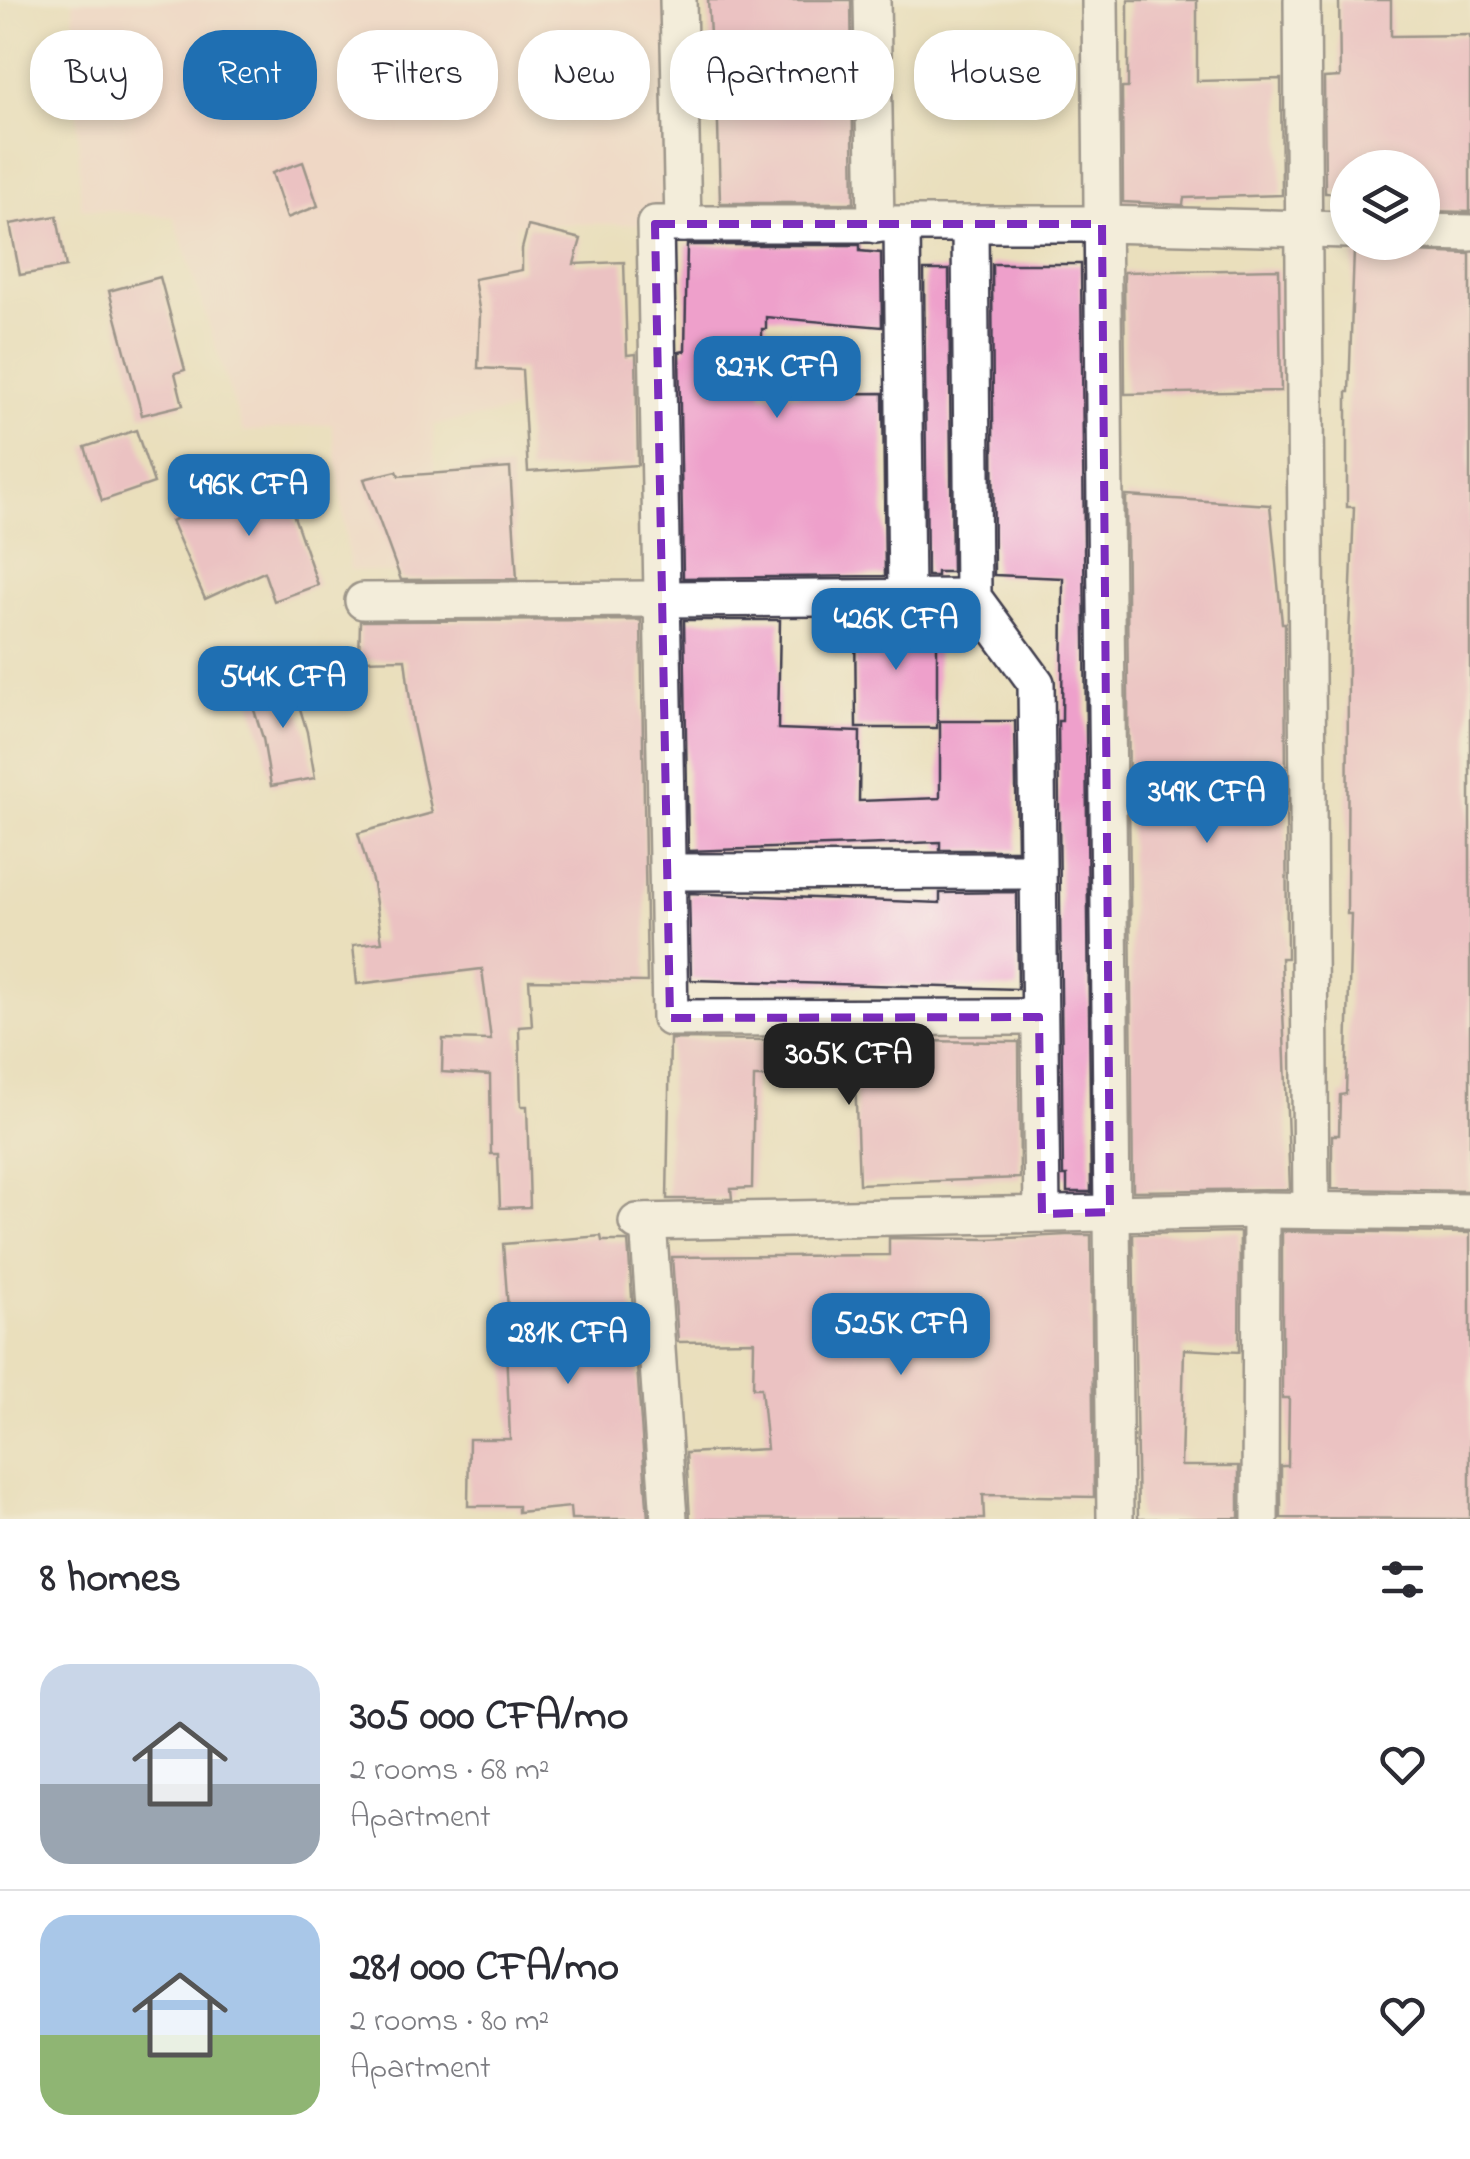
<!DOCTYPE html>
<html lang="en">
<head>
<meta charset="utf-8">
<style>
  body { margin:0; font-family:"Indie Flower",sans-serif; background:#f7f7f7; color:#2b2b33; height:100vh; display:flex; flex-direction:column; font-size:38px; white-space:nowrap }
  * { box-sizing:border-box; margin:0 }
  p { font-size:32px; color:#7c7c81 }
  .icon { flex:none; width:55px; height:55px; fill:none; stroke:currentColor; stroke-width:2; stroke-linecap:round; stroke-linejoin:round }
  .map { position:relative; height:1519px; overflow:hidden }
  .side { display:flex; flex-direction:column; background:#fff; flex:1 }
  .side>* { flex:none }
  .banner { position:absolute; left:30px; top:30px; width:1410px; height:90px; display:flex; gap:20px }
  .buttons { position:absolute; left:1330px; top:150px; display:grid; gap:20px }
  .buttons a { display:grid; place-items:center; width:110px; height:110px; border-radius:50%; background:#fff; box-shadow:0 5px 15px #0003; font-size:50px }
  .price { position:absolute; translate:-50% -85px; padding:0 22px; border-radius:20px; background:#1f6fb2; color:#fff; font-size:32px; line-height:65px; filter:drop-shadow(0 2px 5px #0008) }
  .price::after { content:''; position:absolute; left:50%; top:60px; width:30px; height:22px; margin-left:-15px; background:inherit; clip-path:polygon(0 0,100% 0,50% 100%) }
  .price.selected { background:#222; color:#fff }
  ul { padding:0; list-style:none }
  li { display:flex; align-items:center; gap:30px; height:250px; padding:0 40px }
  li+li { border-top:2px solid #e1e1e2 }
  li span { display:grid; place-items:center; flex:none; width:280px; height:200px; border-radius:30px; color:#555 }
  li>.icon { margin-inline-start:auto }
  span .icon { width:120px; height:120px; fill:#fffc; stroke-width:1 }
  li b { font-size:42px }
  h2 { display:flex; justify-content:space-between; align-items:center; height:120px; padding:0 40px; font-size:42px }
  .pill { padding:0 35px; border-radius:40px; background:#fff; box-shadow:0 5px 15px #0003; font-size:35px; line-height:90px }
  .pill.selected { background:#1f6fb2; color:#fff }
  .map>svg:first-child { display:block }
  .built { fill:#f7cfd0 }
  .building { fill:#eea0cb }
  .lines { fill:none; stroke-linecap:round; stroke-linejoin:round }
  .minor-casing { stroke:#403e4e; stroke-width:40 }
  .minor { stroke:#fff; stroke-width:35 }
  .marked { fill:none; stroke:#7b2cbf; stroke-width:8; stroke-dasharray:20 12; stroke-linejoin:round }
</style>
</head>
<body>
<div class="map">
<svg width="1470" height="1519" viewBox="0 0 1470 1519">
  <rect width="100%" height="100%" fill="#f7f3e8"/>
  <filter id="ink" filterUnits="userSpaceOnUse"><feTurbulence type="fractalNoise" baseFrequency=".01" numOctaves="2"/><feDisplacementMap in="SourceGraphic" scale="20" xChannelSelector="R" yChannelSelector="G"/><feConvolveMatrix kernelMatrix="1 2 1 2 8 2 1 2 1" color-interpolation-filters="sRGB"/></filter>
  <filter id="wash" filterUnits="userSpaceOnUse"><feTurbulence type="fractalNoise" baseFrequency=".0048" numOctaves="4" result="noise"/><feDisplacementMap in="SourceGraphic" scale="40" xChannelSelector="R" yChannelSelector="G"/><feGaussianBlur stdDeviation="2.25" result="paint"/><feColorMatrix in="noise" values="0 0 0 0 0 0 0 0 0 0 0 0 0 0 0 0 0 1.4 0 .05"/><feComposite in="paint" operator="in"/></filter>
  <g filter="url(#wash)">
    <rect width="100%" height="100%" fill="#eadfbc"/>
    <polygon class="built" points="73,0 678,0 683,224 517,224 515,411 433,425 440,576 350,570 332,424 243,432 174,217 81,208"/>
    <g id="blocks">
      <g class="building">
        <polygon points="708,0 851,0 854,203 720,203 717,86 713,86"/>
        <polygon points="1128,0 1197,0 1197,81 1281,79 1282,195 1184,198 1183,205 1123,202 1122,88 1128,88"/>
        <polygon points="1339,0 1391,0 1391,36 1470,35 1470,212 1422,211 1422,168 1348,168 1348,193 1325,193 1324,78 1340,77"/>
        <polygon points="303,162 318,206 287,218 272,173"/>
        <polygon points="57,216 66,267 20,275 10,224"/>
        <polygon points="528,226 581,239 574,264 624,262 627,355 636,354 638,465 528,472 522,370 478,368 480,314 474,279 522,270 522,249"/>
        <polygon points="687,245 860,245 860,251 881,253 882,327 766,317 766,329 762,329 762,394 883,393 885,576 683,578 679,352 685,351"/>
        <polygon points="1354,250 1470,254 1470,1191 1332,1189 1332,1135 1339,1135 1340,1095 1346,1094 1351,914 1347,914 1348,662 1354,507 1347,507 1347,392 1349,392"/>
        <polygon points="992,264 1081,264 1091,1192 1067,1192 1067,1176 1063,1176 1058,721 1062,721 1063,578 994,575"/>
        <polygon points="1279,269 1281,391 1125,394 1124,272"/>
        <polygon points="924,270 949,270 952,572 937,572 937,576 927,576"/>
        <polygon points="160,277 185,370 175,373 183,405 142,415 109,291"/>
        <polygon points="136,430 154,483 102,501 85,447"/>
        <polygon points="284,463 299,498 289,502 318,585 274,601 264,572 205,599 171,521 254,484 251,478"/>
        <polygon points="510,468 517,579 401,580 364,479 397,471 399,476"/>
        <polygon points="1126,496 1270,505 1282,623 1285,623 1287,958 1281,958 1290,1189 1133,1191"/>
        <polygon points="937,618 937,728 856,728 855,619"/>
        <polygon points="641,620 647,982 529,980 532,1026 519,1027 521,1106 527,1106 530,1207 500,1208 498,1154 491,1154 490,1075 442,1072 443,1039 491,1040 482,969 357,984 353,945 382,942 373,884 358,833 432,813 413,724 405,659 359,660 360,621"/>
        <polygon points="684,620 780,620 778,729 860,732 859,801 940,798 940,721 1015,721 1017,850 940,850 940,842 688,851"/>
        <polygon points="290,675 307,732 315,778 271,786 263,738 247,688"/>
        <polygon points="1017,892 1018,989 691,980 689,893 940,903 940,893"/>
        <polygon points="670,1039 1019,1042 1020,1178 859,1184 855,1077 754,1077 752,1188 731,1189 732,1199 667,1199"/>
        <polygon points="1282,1231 1470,1233 1470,1519 1281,1518 1281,1466 1288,1466 1289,1398 1282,1398"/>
        <polygon points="1240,1232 1239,1352 1184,1349 1181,1466 1239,1466 1239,1518 1138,1519 1133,1234"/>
        <polygon points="1066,1235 1091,1235 1094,1497 983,1495 984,1519 690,1519 686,1453 767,1449 761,1388 753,1388 754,1341 678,1342 672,1257 889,1255 889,1238 988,1239"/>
        <polygon points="601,1236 602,1241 628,1241 648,1519 571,1519 570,1507 518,1512 518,1506 468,1506 469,1439 510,1439 506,1348 511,1347 503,1244"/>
      </g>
    </g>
  </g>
  <g filter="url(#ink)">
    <use href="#blocks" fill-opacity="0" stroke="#403e4e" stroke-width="2.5"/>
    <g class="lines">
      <defs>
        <g id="minor">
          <polyline points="678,0 683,224 655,224 670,1018 1039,1017"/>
          <polyline points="872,0 876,225"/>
          <polyline points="1100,0 1115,1519"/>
          <polyline points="1302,0 1311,1210"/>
          <polyline points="683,224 1102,224 1348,230"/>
          <polyline points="902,225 906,597"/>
          <polyline points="970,225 973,597 1036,683 1042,1214"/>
          <polyline points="1422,232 1470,233"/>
          <polyline points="363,601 973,597"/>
          <polyline points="668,872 1038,871"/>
          <polyline points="637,1222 1261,1210 1470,1212"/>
          <polyline points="648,1222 669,1519"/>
          <polyline points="1260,1519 1261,1210"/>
        </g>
      </defs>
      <use href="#minor" class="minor-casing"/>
      <use href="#minor" class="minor"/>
    </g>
  </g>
  <path d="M0 0H1470V1519H0ZM655 224H1102L1110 1212 1042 1214 1039 1017 670 1018Z" fill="#eadfbc" fill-opacity=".55" fill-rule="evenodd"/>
  <path class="marked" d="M655 224H1102L1110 1212 1042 1214 1039 1017 670 1018Z"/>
</svg>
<div class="buttons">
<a><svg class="icon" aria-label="layers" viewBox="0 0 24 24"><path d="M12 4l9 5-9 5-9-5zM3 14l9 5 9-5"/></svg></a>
</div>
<b class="price" style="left:777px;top:421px">827K CFA</b>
<b class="price" style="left:249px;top:539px">496K CFA</b>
<b class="price" style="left:896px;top:673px">426K CFA</b>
<b class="price" style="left:283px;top:731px">544K CFA</b>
<b class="price" style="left:1207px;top:846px">349K CFA</b>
<b class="price selected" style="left:849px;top:1108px">305K CFA</b>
<b class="price" style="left:901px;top:1378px">525K CFA</b>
<b class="price" style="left:568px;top:1387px">281K CFA</b>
<div class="banner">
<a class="pill">Buy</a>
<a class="pill selected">Rent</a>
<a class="pill">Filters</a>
<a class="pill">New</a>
<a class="pill">Apartment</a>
<a class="pill">House</a>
</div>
</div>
<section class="side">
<h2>8 homes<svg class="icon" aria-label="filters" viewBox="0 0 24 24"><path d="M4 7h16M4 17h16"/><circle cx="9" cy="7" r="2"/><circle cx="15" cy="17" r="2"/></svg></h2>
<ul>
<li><span style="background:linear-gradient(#c9d6e8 60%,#9aa5b1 0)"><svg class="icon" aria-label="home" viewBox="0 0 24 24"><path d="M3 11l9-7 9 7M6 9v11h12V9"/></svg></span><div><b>305 000 CFA/mo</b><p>2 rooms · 68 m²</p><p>Apartment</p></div><svg class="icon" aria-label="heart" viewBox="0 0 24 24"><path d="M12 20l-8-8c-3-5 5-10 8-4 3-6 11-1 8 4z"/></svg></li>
<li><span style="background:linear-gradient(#a9c7e8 60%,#8fb573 0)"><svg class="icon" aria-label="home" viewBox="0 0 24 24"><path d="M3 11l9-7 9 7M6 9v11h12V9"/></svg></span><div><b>281 000 CFA/mo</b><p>2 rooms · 80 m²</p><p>Apartment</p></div><svg class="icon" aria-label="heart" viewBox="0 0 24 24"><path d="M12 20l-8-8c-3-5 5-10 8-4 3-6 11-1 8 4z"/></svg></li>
</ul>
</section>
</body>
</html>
